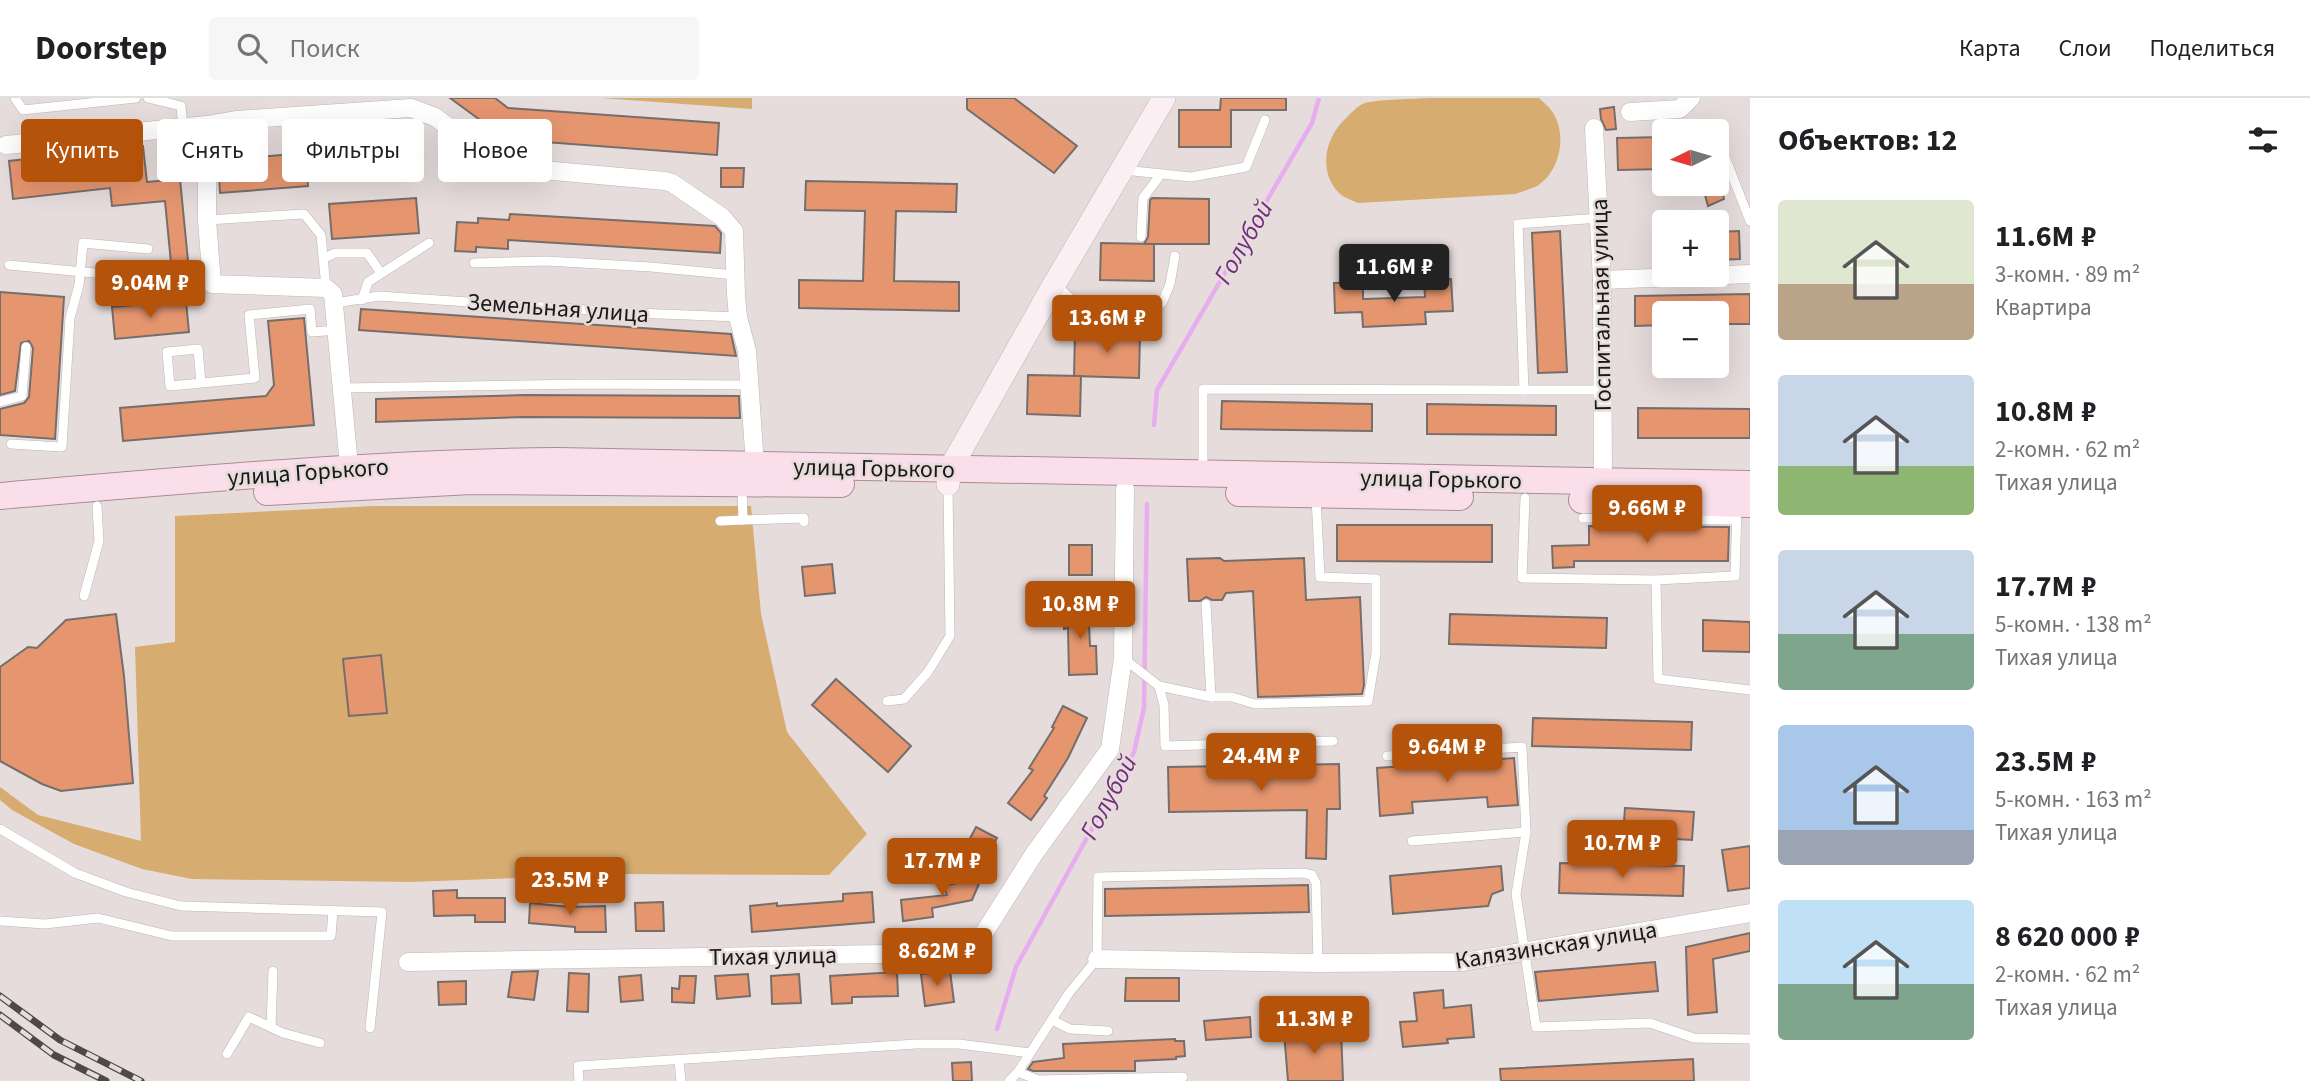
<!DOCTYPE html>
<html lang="ru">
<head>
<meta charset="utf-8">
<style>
  body { margin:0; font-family:"Source Sans 3",sans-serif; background:#f6f6f6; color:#202124; height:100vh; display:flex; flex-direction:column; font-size:26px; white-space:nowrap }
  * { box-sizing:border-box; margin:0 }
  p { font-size:23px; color:#757577 }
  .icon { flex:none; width:38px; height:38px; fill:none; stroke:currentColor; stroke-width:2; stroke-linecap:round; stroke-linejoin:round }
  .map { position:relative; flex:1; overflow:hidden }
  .side { display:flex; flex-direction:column; background:#fff; width:560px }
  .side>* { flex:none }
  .guide { position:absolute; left:21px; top:21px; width:665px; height:63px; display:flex; gap:14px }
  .needle { width:46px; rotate:265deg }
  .controls { position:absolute; left:1652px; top:21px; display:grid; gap:14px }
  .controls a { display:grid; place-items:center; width:77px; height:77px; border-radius:7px; background:#fff; box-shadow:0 7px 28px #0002; font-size:35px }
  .price { position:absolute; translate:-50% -60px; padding:0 16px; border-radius:7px; background:#b45309; color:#fff; font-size:23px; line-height:46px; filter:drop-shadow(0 2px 4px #0008) }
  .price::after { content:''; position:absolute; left:50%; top:42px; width:21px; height:16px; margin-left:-10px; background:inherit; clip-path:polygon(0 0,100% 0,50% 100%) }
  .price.selected { background:#222; color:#fff }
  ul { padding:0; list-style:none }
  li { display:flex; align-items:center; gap:21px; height:175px; padding:0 28px }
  li span { display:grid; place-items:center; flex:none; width:196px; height:140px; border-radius:7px; color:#555 }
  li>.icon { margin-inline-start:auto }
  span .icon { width:84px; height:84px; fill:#fffc; stroke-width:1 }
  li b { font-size:30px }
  h2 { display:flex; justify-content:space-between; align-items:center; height:84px; padding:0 28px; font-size:30px }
  .chip { padding:0 24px; border-radius:7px; background:#fff; box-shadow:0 7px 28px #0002; font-size:24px; line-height:63px }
  .chip.selected { background:#b45309; color:#fff }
  header { display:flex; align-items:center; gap:42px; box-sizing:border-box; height:98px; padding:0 35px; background:#fff; border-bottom:2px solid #e0e0e0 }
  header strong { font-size:33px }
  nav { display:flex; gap:38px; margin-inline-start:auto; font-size:24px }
  .search { width:490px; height:63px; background:#f6f6f6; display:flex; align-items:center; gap:18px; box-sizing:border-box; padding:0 24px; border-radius:7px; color:#757577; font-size:26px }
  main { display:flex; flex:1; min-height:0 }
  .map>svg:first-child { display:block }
  .green { fill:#d6ac70 }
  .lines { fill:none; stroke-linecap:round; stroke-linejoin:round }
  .stream { stroke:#e7adef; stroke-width:4.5 }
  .building { fill:#e6966f; stroke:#756e6b; stroke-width:2 }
  .service-casing { stroke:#beb5b4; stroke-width:10 }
  .minor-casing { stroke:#beb5b4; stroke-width:19 }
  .secondary-casing { stroke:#beb5b4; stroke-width:24 }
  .primary-casing { stroke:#a98b97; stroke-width:28 }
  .service { stroke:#fff; stroke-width:9 }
  .minor { stroke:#fff; stroke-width:18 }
  .secondary { stroke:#fceff4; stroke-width:23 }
  .primary { stroke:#fadfea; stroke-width:26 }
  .rail-casing { stroke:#4e4949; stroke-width:7 }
  .rail { stroke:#e6dcdc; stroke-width:4.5; stroke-dasharray:13; stroke-linecap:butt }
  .labels { text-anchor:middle; stroke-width:5; stroke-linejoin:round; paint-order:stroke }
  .street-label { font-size:24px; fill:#1b1818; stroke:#e6dcdc }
  .water-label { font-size:26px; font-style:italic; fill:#722e7c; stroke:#e6dcdc }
</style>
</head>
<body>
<header>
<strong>Doorstep</strong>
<div class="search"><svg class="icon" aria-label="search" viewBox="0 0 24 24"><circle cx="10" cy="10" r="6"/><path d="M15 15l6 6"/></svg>Поиск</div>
<nav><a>Карта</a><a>Слои</a><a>Поделиться</a></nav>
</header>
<main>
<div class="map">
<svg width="1750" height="983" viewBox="0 0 1750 983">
  <rect width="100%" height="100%" fill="#e6dcdc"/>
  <g class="green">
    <polygon points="601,0 752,0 752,11"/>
    <path d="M1430 0H1539C1543 4 1548 8 1551 12 1568 34 1561 73 1537 88 1531 91 1522 93 1516 96L1358 105C1352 102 1344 100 1339 95 1318 73 1325 41 1344 22 1350 16 1357 8 1365 5 1380 1 1414 1 1430 0Z"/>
    <polygon points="374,408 751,408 761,516 787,634 867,736 829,777 621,776 411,784 192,781 142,771 74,746 12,712 0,702 0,689 38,717 141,743 135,549 175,544 175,418"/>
  </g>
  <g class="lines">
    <g class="stream">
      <polyline points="1154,327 1157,292 1312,25 1319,0"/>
      <polyline points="997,931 1016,869 1134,654 1144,610 1147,406"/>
    </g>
  </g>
  <g class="building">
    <polygon points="450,0 495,0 508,10 719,25 717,57 506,41"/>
    <polygon points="967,0 1014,0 1077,48 1054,75 967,11"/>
    <polygon points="1221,0 1286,0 1286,12 1231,12 1231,49 1179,49 1179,12 1220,12"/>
    <polygon points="1614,9 1616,31 1606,32 1601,21 1600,11"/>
    <polygon points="1664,39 1664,71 1618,72 1617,40"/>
    <polygon points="185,46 187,74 172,74 170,47"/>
    <polygon points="143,48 147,84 180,81 188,163 171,165 165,103 112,108 110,90 13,101 9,63"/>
    <polygon points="306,55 308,88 220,95 218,62"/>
    <polygon points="721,70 744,70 743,89 721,89"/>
    <polygon points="806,83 957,86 956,114 896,113 894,183 959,184 959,213 799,210 799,182 863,183 865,113 805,112"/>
    <polygon points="1702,86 1721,86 1724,101 1708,108"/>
    <polygon points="416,100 419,135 332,141 329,106"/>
    <polygon points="1152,100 1209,101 1209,146 1144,146 1148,139 1150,102"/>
    <polygon points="510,116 715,128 721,135 720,155 508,142 508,151 476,149 476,154 455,153 457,124 478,125 478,120 509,122"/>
    <polygon points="1560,133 1567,274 1538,275 1532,135"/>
    <polygon points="1739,133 1740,161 1717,162 1717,134"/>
    <polygon points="1101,145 1154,146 1154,183 1100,182"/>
    <polygon points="1451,181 1453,213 1425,214 1426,226 1363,229 1362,214 1335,215 1334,185 1363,184 1363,201 1425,199 1424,182"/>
    <polygon points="0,194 64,199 55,341 0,337 0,311 24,305 29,299 33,250 29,243 21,245 15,293 0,297"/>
    <polygon points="1750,196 1750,226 1717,226 1717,215 1664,215 1664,227 1635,228 1635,198"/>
    <polygon points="186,203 189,234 115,241 112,209"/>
    <polygon points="361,211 731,236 736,258 359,232"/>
    <polygon points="304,220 314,327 123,343 120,310 266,298 274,287 268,223"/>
    <polygon points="1075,234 1140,236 1139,280 1074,278"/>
    <polygon points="1028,277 1081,278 1080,318 1027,316"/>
    <polygon points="525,297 739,298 740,320 524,319 376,324 376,301"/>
    <polygon points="1222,303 1372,306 1372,333 1221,331"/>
    <polygon points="1427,306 1556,308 1556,337 1427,336"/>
    <polygon points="1638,310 1750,311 1750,340 1638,340"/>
    <polygon points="1337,427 1492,427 1492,464 1337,463"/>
    <polygon points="1589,428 1729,429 1728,463 1574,463 1574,469 1553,470 1552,448 1589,447"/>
    <rect x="1069" y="447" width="23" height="30"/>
    <polygon points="1220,460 1224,463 1304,460 1306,502 1360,499 1364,587 1362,596 1258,599 1253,493 1226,495 1222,502 1212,502 1206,499 1200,503 1189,503 1187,461"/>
    <polygon points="832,466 835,495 805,498 802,469"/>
    <polygon points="1088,507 1090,548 1096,548 1097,576 1069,577 1068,530 1064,531 1063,508"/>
    <polygon points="116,516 124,578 133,685 61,693 42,686 0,663 0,569 28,549 37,550 66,522"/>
    <polygon points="1450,516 1607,520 1606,550 1449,546"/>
    <polygon points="1703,522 1750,524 1750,554 1703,553"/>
    <polygon points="381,557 387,615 349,618 343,561"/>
    <polygon points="836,581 911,648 888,674 812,607"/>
    <polygon points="1063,608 1087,620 1068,660 1044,698 1047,700 1031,722 1008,705 1033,672 1029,670 1054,630 1052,629"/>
    <polygon points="1533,620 1692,624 1691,652 1532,648"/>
    <polygon points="1514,660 1518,707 1488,709 1487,699 1412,704 1413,715 1380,718 1377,670"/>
    <polygon points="1339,666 1340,711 1327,711 1326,761 1306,760 1307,712 1169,714 1168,669"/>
    <polygon points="1625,710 1694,714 1692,742 1623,738"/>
    <polygon points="976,729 997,740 987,759 966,748"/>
    <polygon points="1750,748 1750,790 1728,793 1722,752"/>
    <polygon points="1560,765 1684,768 1683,798 1559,795"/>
    <polygon points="1501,768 1503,792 1492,796 1488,808 1393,816 1390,778"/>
    <polygon points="966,772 984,774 972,802 932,810 933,819 903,823 901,802 947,797 943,788 962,784"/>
    <polygon points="1308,787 1309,814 1105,818 1105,791"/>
    <polygon points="457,792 457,800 505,800 505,824 475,824 475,817 434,818 433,793"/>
    <polygon points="872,794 874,824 752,834 750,808 777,805 777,808 843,803 843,796"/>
    <polygon points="663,804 664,833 636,833 635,805"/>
    <polygon points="530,805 570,809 605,808 606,834 575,834 575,829 529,825"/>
    <polygon points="1750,835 1750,853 1713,861 1717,914 1688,917 1686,849"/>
    <polygon points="1655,864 1658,893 1539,903 1535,874"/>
    <polygon points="538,873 534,902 508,899 512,874"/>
    <polygon points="950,873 954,904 925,908 921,876"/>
    <polygon points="897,874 898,898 852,899 852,905 832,906 830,878"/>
    <polygon points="569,875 589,876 588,914 567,913"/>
    <polygon points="748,876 750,898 717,901 715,878"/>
    <polygon points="799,876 801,905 772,906 771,878"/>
    <polygon points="641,877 643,902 621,904 619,879"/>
    <polygon points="680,878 696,878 694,905 672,904 672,890 679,891"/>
    <polygon points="1126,880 1179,880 1179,903 1125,903"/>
    <polygon points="466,883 466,906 439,907 438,884"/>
    <polygon points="1443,892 1444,910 1471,907 1474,939 1447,941 1448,945 1403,949 1400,924 1417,923 1414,895"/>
    <polygon points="1250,919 1251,939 1206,942 1204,923"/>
    <polygon points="1341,931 1343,983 1288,983 1284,934"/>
    <polygon points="1175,941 1175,943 1184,943 1185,958 1176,959 1176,961 1135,963 1135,973 1033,973 1028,971 1033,964 1064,960 1063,946"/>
    <polygon points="1693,961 1694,983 1501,983 1500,971"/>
    <polygon points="971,964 972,983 953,983 952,965"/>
  </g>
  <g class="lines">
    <defs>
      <g id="service">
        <polyline points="15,0 23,12 136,0"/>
        <polyline points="148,0 181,8 183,30"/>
        <polyline points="1725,59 1750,123"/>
        <polyline points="1124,72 1191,79 1246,69 1265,22"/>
        <polyline points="1600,120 1518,126 1524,292 1603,292"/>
        <polyline points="207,122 304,116 321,137 326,190"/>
        <polyline points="1141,139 1143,100 1161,76"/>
        <polyline points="323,161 335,155 367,155 381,175"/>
        <polyline points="474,165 546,163 651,169 735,177"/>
        <polyline points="9,167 212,186"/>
        <polyline points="1056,187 1080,209 1141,210 1162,205 1170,186 1175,158"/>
        <polyline points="362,202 368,184 429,145"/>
        <polyline points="335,205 379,198 636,215 738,219"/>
        <polyline points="201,285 198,251 167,254 170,288 255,280 249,217 310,211 312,234 338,232"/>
        <polyline points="343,290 588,286 750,287"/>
        <polyline points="0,304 22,298 26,249"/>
        <polyline points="11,346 62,349 70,220 79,187 83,145 148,151"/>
        <polyline points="1203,374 1203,291 1524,292"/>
        <polyline points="1525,400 1522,480 1656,482"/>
        <polyline points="1737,408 1735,478 1656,482 1658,581 1750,592"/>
        <polyline points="1583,420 1736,422"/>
        <polyline points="743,422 804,420 804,424"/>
        <polyline points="720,423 743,422 742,389"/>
        <polyline points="84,498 99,443 97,408"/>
        <polyline points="1206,506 1211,599"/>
        <polyline points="1123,560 1159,588 1164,607 1165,648 1333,643"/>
        <polyline points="1159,588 1211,599 1232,599 1255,606 1368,603 1376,555 1376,481 1320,479 1316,399"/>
        <polyline points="887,603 904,601 928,574 950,538 948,388"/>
        <polyline points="1387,658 1522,649 1526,734 1516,796 1536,929 1650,925 1694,940 1750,941"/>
        <polyline points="0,731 75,775 126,794 181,808 382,814 370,930"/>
        <polyline points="1412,743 1526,734"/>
        <polyline points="0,823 45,826 98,820 172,838 331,838 333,812"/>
        <polyline points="1052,922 1070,931 1108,933"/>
        <polyline points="271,929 273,873"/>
        <polyline points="227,956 249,919 283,935 320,945"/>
        <polyline points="679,962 681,983"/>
        <polyline points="1018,974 1038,982 1183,979"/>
        <polyline points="579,983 578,968 916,946 959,946 1030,955"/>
        <polyline points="1009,983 1018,974 1069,895 1097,861 1098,779 1303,775 1312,777 1316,785 1318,865"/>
      </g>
      <g id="minor">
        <polyline points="1630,14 1680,11 1691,0"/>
        <polyline points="207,27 207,122 212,186 326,190 333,196 350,379"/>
        <polyline points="1594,30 1602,182 1603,384"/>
        <polyline points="6,47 207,27 236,22 411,10 435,19 486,57 502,65 520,70 665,83 672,85 722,119 734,133 736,197 738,219 747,253 755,367"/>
        <polyline points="1602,182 1750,176"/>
        <polyline points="1097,861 1318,865 1463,864 1750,815"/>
        <polyline points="408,864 946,855 968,848 984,835 1034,756 1110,651 1123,560 1125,391"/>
      </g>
      <polyline id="secondary" points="948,386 950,371 1055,185 1164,0"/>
      <g id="primary">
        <polyline points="267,394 471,383 841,386"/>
        <polyline points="1239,395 1460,399"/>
        <path d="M0 398C185 382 371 365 557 363L1750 386"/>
        <polyline points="1582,402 1750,406"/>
      </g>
    </defs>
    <use href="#service" class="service-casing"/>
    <use href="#minor" class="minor-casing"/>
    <use href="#secondary" class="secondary-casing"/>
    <use href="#primary" class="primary-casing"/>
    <use href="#service" class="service"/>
    <use href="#minor" class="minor"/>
    <use href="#secondary" class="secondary"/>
    <use href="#primary" class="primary"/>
    <defs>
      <g id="rail">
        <polyline points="0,898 60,942 141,983"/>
        <polyline points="0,917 54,957 106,983"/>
      </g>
    </defs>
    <use href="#rail" class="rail-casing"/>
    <use href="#rail" class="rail"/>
  </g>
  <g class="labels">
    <g class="street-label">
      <text transform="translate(1601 207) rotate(-91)" y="8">Госпитальная улица</text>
      <text transform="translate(558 210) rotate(4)" y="8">Земельная улица</text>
      <text transform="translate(874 370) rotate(1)" y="8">улица Горького</text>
      <text transform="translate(308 374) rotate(-4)" y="8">улица Горького</text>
      <text transform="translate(1441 381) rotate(1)" y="8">улица Горького</text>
      <text transform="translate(1556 847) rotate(-9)" y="8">Калязинская улица</text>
      <text transform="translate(773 858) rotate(-1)" y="8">Тихая улица</text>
    </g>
    <g class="water-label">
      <text transform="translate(1243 144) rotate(-60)" y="9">Голубой</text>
      <text transform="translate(1108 699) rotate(-62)" y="9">Голубой</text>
    </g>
  </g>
</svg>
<div class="controls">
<a><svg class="needle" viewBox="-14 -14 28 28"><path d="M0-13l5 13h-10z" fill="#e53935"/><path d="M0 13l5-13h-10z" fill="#757577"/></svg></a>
<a>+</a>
<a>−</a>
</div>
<b class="price selected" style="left:1394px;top:206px">11.6M ₽</b>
<b class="price" style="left:150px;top:222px">9.04M ₽</b>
<b class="price" style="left:1107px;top:257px">13.6M ₽</b>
<b class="price" style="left:1647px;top:447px">9.66M ₽</b>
<b class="price" style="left:1080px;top:543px">10.8M ₽</b>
<b class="price" style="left:1447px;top:686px">9.64M ₽</b>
<b class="price" style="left:1261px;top:695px">24.4M ₽</b>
<b class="price" style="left:1622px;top:782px">10.7M ₽</b>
<b class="price" style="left:942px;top:800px">17.7M ₽</b>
<b class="price" style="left:570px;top:819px">23.5M ₽</b>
<b class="price" style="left:937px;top:890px">8.62M ₽</b>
<b class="price" style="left:1314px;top:958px">11.3M ₽</b>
<div class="guide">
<a class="chip selected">Купить</a>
<a class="chip">Снять</a>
<a class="chip">Фильтры</a>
<a class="chip">Новое</a>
</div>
</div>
<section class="side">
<h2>Объектов: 12<svg class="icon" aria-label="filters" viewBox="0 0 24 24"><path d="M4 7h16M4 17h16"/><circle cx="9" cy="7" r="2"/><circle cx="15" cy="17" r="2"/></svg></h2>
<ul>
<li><span style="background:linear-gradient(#dfe7d0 60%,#b9a48a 0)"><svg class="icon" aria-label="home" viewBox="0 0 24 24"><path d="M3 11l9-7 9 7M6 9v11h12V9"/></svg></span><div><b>11.6M ₽</b><p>3-комн. · 89 m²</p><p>Квартира</p></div></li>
<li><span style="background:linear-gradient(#c9d6e8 65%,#8fb573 0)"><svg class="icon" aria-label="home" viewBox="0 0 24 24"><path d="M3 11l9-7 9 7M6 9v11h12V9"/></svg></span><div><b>10.8M ₽</b><p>2-комн. · 62 m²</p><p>Тихая улица</p></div></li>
<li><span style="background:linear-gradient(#c9d6e8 60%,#7fa58c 0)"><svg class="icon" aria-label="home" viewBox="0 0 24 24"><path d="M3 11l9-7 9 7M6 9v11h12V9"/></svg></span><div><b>17.7M ₽</b><p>5-комн. · 138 m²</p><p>Тихая улица</p></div></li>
<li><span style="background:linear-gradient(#a9c7e8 75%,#9aa5b1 0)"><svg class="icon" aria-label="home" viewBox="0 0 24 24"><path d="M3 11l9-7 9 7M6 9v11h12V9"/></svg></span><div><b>23.5M ₽</b><p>5-комн. · 163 m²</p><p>Тихая улица</p></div></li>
<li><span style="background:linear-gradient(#bfe0f5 60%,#7fa58c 0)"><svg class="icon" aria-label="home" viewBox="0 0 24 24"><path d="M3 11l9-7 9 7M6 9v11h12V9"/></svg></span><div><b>8 620 000 ₽</b><p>2-комн. · 62 m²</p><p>Тихая улица</p></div></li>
</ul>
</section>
</main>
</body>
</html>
